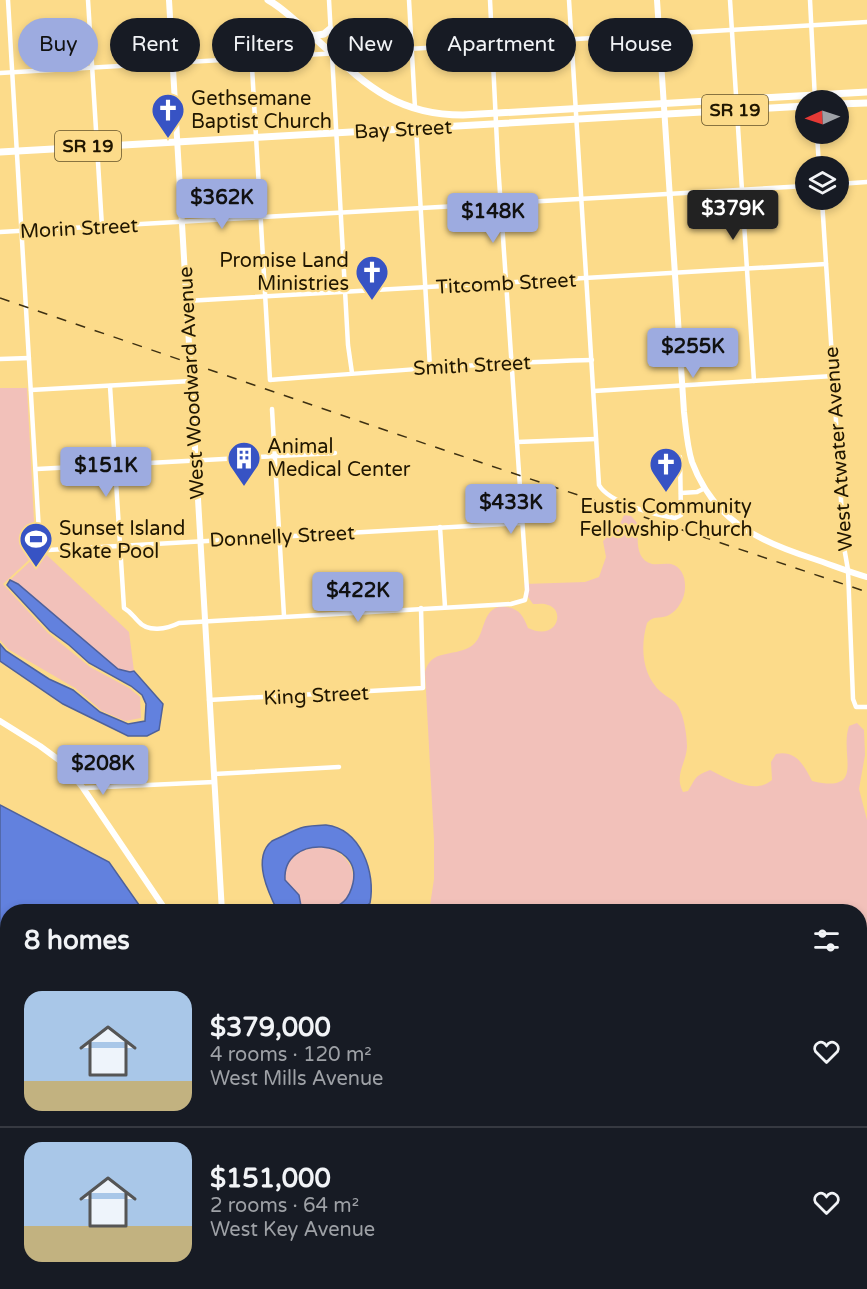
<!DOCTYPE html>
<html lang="en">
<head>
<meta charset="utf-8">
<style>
  body { margin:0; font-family:"Varela Round",sans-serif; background:#20242c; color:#f1f3f6; height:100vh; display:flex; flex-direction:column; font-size:22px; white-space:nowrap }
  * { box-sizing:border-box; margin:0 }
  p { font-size:20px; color:#9ea1a6 }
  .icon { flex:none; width:33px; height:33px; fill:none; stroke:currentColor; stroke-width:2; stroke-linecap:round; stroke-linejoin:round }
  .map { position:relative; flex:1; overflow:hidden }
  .sheet { position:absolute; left:0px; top:904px; width:867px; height:386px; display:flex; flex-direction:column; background:#171b24; border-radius:24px 24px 0 0; box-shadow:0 3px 9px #0003 }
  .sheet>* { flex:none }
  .top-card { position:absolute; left:18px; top:18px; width:831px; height:54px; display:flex; gap:12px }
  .needle { width:39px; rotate:267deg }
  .buttons { position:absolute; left:795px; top:90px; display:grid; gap:12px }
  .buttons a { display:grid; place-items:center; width:54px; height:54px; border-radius:50%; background:#171b24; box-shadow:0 3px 9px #0003; font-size:30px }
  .price { position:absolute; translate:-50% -51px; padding:0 14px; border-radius:6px; background:#9dabe0; color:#111; font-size:20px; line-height:39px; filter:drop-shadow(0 2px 3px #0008) }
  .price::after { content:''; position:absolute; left:50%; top:36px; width:18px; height:14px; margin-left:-9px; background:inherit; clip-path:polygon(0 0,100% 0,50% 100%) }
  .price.on { background:#222; color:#fff }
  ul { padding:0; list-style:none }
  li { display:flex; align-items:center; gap:18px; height:150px; padding:0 24px }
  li+li { border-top:2px solid #363941 }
  li span { display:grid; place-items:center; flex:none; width:168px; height:120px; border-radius:18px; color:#555 }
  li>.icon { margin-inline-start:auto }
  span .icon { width:72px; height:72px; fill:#fffc; stroke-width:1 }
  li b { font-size:26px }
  h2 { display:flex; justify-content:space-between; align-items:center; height:72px; padding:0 24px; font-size:26px }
  .tag { padding:0 21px; border-radius:27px; background:#171b24; box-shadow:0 3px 9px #0003; font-size:21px; line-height:54px }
  .tag.on { background:#9dabe0; color:#111 }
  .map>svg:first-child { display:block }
  .green { fill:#f2c1ba }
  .water { fill:#6281de; stroke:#4e619b; stroke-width:1.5 }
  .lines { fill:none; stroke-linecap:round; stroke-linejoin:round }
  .street { stroke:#fff; stroke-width:4.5 }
  .secondary { stroke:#fff; stroke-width:6 }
  .primary { stroke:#fff; stroke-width:7 }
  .rail { stroke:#3d3012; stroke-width:1.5; stroke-dasharray:10 10; stroke-linecap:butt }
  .labels { text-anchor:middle; stroke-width:4.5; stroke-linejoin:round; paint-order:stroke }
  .shield { fill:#fcdb8a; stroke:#625129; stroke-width:1.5 }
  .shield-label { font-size:18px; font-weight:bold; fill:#201600 }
  .poi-label { font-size:20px; fill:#201600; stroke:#fcdb8a; text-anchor:start }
  .street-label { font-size:20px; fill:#201600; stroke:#fcdb8a }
</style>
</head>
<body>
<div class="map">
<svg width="867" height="1289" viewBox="0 0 867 1289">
  <rect width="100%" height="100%" fill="#fcdb8a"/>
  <g class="green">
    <polygon points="0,388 27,388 35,540 32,557 3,584 48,633 90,667 129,688 140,697 141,718 125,721 102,711 75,688 8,649 0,640"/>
    <path d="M624 515 631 516 639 525C637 538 635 560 652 564 658 565 665 563 671 564 684 567 687 583 684 595 682 603 675 613 667 616 659 619 654 615 647 623 640 647 642 675 661 692 672 701 677 700 682 715 685 724 687 738 687 747 686 764 674 775 683 792L688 791C697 777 693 777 710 770 728 779 755 795 772 780L771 762 776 754C796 750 804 765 812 781 867 794 839 755 849 726L857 723 864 730 865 755 859 789 867 820V1009L860 1011V912H429L434 879V840L425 672C431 649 452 657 470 647 488 637 479 604 506 607 520 609 523 616 528 628 557 642 566 610 548 605 544 603 538 604 533 604L526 594 524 584 585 582 599 577 606 557 603 541 619 526Z"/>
    <polygon points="37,546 129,632 134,671 130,672 118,669 18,584 10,581 8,582 34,558"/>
    <path d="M323 846C381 862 346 932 301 906L299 895 285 880C283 854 302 849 323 846Z"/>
  </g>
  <g class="water">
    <polygon points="10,580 18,584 118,669 130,672 134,671 163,704 159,730 147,736 128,736 63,704 0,661 0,644 6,651 49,679 73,690 100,712 128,724 145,721 146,704 142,695 131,686 89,663 69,645 50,631 7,585"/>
    <polygon points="0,805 109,862 144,912 8,912 8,1282 727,1282 733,1289 0,1289"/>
    <path d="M326 825C361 829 376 873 370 903L358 912H326C341 905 349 901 353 883 363 838 282 833 285 880L299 895 301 906 311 912H278C269 894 251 858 272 841 276 839 281 837 285 835 303 826 305 826 326 825Z"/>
  </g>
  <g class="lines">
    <g class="street">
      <polyline points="8,0 39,532 42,546 48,550 522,523"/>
      <polyline points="88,0 102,227"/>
      <polyline points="329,0 348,345 352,373"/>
      <polyline points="409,0 415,108"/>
      <path d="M569 0 599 485C609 503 656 515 675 518L681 515 680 457"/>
      <polyline points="730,0 754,381"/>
      <polyline points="810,0 815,100"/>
      <path d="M247 58 252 67 270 380C377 372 484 363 592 360"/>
      <polyline points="0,73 867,22"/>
      <polyline points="416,128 430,368"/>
      <polyline points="817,134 819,166"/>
      <polyline points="838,184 867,182"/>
      <polyline points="822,200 844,547 848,570 853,699 856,707 867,707"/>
      <polyline points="0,232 806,186"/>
      <polyline points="186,301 826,264"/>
      <polyline points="0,359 29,358"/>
      <path d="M110 386 124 608C131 612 133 616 138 621 148 633 167 629 179 623L511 604 525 600 527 590 498 164 490 0"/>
      <polyline points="31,390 191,381"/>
      <polyline points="594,391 833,376"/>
      <polyline points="272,409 284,616"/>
      <polyline points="517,442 596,439"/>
      <polyline points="37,469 335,453"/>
      <polyline points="681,493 697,492 705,488"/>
      <polyline points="440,527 445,607"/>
      <polyline points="209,700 423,688 421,608"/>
      <polyline points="214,774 339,767"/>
      <polyline points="83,788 214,782"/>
      <polyline points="860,1237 867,1237"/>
      <polyline points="833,1282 840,1289"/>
    </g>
    <g class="secondary">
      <polyline points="169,0 222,912"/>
      <path d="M657 0 684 412C686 429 687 446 692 462 714 521 758 541 814 559 832 565 849 572 867 577"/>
      <polyline points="0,721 40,746 63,763 83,788 167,912"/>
      <polyline points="767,1282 774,1289"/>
    </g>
    <g class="primary">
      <path d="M268 0C283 8 295 21 308 32 359 77 389 115 463 115L867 92"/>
      <polyline points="313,36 324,34 330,29"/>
      <polyline points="352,71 352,63 358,52"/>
      <polyline points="838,104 867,103"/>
      <polyline points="0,152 806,106"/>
    </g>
    <polyline class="rail" points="0,298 426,444 867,592"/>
  </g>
  <defs>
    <symbol id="church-pin" viewBox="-11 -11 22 30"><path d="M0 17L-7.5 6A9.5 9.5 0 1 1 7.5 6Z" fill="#3753c4" stroke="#fcdb8a"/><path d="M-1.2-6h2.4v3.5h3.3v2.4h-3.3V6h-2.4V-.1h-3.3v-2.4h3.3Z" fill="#fff"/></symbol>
    <symbol id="building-pin" viewBox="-11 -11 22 30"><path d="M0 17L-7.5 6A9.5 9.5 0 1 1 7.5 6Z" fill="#3753c4" stroke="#fcdb8a"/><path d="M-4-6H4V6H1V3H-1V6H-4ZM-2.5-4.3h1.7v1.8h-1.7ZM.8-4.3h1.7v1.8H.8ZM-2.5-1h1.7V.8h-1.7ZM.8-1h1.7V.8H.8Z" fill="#fff"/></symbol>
    <symbol id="stadium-pin" viewBox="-11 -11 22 30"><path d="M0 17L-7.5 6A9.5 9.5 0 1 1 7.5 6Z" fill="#3753c4" stroke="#fcdb8a"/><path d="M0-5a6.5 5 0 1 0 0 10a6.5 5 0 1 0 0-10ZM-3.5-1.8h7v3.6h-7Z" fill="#fff"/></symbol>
  </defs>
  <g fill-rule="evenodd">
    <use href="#church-pin" x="149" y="91" width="38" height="52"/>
    <use href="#church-pin" x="353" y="253" width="38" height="52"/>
    <use href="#building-pin" x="225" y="439" width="38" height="52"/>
    <use href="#church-pin" x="647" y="445" width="38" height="52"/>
    <use href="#stadium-pin" x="17" y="520" width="38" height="52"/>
  </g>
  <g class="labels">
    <g class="shield">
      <rect x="702" y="95" width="66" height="30" rx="4.5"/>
      <rect x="55" y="131" width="66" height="30" rx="4.5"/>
    </g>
    <g class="shield-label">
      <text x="735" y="116">SR 19</text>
      <text x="88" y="152">SR 19</text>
    </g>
    <g class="poi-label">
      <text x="191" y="105">Gethsemane<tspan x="191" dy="23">Baptist Church</tspan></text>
      <text x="349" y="267" text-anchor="end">Promise Land<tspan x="349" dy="23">Ministries</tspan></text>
      <text x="267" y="453">Animal<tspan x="267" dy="23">Medical Center</tspan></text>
      <text x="666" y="513" text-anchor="middle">Eustis Community<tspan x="666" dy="23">Fellowship Church</tspan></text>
      <text x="59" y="535">Sunset Island<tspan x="59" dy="23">Skate Pool</tspan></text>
    </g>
    <g class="street-label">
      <text transform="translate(403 129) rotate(-3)" y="7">Bay Street</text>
      <text transform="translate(79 228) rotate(-3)" y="7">Morin Street</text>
      <text transform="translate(506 283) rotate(-3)" y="7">Titcomb Street</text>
      <text transform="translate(472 365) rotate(-3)" y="7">Smith Street</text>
      <text transform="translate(191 383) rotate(-93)" y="7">West Woodward Avenue</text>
      <text transform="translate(838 449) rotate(-94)" y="7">West Atwater Avenue</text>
      <text transform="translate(282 536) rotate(-3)" y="7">Donnelly Street</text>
      <text transform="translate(316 695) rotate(-3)" y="7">King Street</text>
    </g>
  </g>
</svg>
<div class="buttons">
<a><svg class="needle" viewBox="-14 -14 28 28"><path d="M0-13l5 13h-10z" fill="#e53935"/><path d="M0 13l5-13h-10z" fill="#9ea1a6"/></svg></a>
<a><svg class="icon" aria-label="layers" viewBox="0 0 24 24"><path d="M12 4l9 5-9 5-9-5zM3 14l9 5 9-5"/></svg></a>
</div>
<b class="price" style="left:222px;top:230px">$362K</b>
<b class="price on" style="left:733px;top:241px">$379K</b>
<b class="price" style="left:493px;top:244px">$148K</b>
<b class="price" style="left:693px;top:379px">$255K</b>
<b class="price" style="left:106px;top:498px">$151K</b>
<b class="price" style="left:511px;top:535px">$433K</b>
<b class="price" style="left:358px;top:623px">$422K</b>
<b class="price" style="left:103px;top:796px">$208K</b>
<div class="top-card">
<a class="tag on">Buy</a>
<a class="tag">Rent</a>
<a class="tag">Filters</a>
<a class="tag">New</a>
<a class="tag">Apartment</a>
<a class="tag">House</a>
</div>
<section class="sheet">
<h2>8 homes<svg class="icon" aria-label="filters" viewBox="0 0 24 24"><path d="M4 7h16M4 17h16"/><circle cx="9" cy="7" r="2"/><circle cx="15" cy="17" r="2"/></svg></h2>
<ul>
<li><span style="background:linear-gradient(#a9c7e8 75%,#c2b280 0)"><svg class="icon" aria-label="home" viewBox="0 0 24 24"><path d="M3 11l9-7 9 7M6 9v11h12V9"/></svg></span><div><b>$379,000</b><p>4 rooms · 120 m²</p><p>West Mills Avenue</p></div><svg class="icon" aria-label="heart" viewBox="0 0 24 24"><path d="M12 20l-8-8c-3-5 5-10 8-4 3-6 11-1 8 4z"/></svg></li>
<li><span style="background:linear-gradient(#a9c7e8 70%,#c2b280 0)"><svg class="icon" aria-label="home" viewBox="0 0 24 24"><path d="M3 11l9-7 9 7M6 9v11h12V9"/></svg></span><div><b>$151,000</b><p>2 rooms · 64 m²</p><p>West Key Avenue</p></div><svg class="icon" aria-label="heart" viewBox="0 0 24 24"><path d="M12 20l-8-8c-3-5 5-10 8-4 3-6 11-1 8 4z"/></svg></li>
</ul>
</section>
</div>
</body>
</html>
